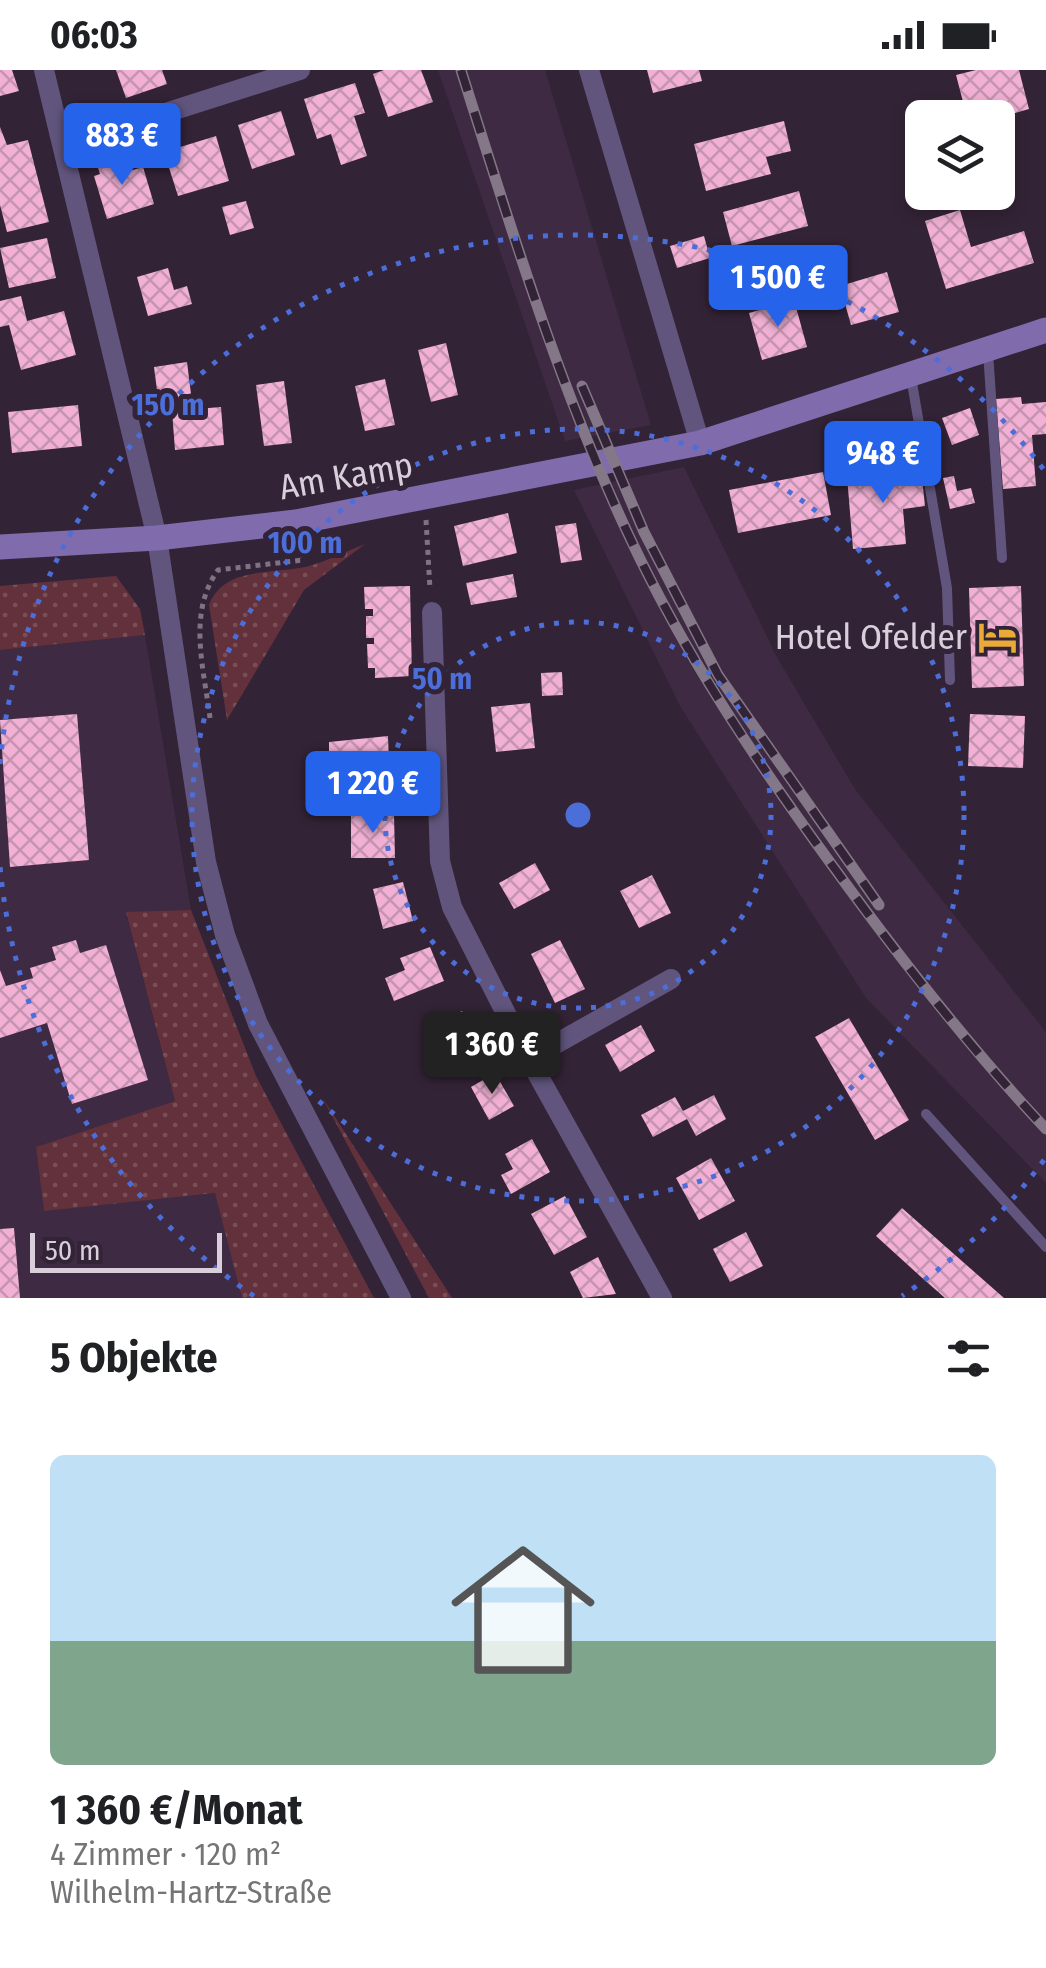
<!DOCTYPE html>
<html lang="de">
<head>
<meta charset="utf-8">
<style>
  body { margin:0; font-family:"Fira Sans Condensed",sans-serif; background:#f2f2f2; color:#202124; height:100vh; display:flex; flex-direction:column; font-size:38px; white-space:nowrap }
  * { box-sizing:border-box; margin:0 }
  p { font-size:32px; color:#757577 }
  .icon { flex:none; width:55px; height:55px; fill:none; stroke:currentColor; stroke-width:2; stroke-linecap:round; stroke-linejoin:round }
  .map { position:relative; height:1228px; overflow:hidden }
  .drawer { display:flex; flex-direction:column; background:#fff; flex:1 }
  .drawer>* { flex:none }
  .buttons { position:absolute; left:905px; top:30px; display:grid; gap:20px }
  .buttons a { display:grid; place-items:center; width:110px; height:110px; border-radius:15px; background:#fff; box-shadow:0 5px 15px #0003; font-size:50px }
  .scale { position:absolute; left:30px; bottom:25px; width:192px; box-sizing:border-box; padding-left:10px; border:5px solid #d9cfdb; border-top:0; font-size:28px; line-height:35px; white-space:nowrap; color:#d9cfdb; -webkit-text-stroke:8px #332336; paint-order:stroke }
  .price { position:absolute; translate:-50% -85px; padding:0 22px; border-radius:10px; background:#2563eb; color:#fff; font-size:32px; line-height:65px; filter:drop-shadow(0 2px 5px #0008) }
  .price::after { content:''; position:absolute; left:50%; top:60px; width:30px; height:22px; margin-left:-15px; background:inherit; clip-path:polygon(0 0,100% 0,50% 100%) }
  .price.active { background:#222; color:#fff }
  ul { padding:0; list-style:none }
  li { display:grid; align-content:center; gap:20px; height:530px; padding:0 50px }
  li span { display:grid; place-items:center; height:310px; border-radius:15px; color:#555 }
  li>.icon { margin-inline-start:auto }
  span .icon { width:180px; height:180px; fill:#fffc; stroke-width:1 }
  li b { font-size:42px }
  h2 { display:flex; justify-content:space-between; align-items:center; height:120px; padding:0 50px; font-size:42px }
  .status { display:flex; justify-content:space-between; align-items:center; height:70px; padding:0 50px; background:#fff; direction:ltr }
  .status svg { height:28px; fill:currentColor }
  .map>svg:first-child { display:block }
  .built { fill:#3e2a42 }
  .grass { fill:url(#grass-dots) }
  .building { fill:url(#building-cross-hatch) }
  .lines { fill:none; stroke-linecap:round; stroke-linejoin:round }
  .path { stroke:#7f7282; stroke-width:5; stroke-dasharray:5 5; stroke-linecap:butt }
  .lane { stroke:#61557e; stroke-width:10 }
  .street { stroke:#61557e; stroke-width:20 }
  .secondary { stroke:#806bad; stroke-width:25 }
  .rail-casing { stroke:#847787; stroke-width:11 }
  .rail { stroke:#332336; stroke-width:8; stroke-dasharray:22; stroke-linecap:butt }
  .ring { fill:none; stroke:#4c6ed9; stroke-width:5; stroke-dasharray:5 10 }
  .labels { text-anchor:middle; stroke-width:10; stroke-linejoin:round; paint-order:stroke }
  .street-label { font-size:35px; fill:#d9cfdb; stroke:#332336 }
  .poi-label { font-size:35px; fill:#d9cfdb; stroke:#332336; text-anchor:end }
  .centre { fill:#4c6ed9; stroke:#332336; stroke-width:5 }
  .ring-label { font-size:30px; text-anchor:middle; font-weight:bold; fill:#4c6ed9; stroke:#332336; stroke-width:10; stroke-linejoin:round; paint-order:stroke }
</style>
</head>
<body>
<div class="status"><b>06:03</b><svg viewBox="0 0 49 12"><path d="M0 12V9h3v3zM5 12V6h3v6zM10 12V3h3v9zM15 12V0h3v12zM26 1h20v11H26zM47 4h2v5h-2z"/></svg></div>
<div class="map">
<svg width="1046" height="1228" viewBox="0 0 1046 1228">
  <defs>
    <pattern id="grass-dots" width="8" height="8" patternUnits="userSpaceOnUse" patternTransform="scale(2.5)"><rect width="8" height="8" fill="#63313b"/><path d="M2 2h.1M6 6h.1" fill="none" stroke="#794e57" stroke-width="1.8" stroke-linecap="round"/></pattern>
    <pattern id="building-cross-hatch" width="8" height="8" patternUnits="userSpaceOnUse" patternTransform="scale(2.5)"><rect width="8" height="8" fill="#f1b0d4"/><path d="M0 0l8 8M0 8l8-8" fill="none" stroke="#c594b0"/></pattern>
  </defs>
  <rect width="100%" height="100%" fill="#332336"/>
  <g class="built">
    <polygon points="438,0 545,0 651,355 565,371"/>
    <polygon points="684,397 779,591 855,719 1046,962 1046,1113 866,928 680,636 574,420"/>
    <polygon points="145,565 191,840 126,843 175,1031 36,1077 44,1140 216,1123 242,1228 0,1228 0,580"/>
  </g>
  <g class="grass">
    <path d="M365 474 304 520 227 650 209 535C223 497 271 504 305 497 325 492 345 482 365 474Z"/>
    <polygon points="116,506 140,539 145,565 0,580 0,516"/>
    <polygon points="191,840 256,1006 374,1228 242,1228 215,1123 44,1141 36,1077 175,1031 126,842"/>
    <polygon points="322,1027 452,1228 429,1228"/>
  </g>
  <g class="building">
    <polygon points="0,0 12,0 19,21 0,26"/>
    <polygon points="116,0 162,0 167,14 126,28"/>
    <polygon points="384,0 421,0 433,32 388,47 373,4"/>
    <polygon points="647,0 699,0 702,11 653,23"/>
    <polygon points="976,0 1019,0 1029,39 998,48 992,40 967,47 956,5"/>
    <polygon points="355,13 365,43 354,46 367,86 341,95 331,64 317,69 304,29"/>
    <polygon points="281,41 295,85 252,99 238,55"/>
    <polygon points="784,51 791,81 766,87 771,104 706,121 694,74"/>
    <polygon points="0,57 7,75 28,70 49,152 7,162 0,135"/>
    <polygon points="216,66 229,111 178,126 164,82"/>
    <polygon points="120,84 126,102 143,97 154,134 107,149 94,106 100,104 96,92"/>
    <polygon points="799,121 808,156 732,176 723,142"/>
    <polygon points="246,131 254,158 230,165 222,137"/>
    <polygon points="960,140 971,177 1024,161 1034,193 946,219 925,151"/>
    <polygon points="704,166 710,188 677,198 670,176"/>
    <polygon points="47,168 56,208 9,218 0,178"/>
    <polygon points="168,198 174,220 187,216 192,234 148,246 137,207"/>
    <polygon points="887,202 899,242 851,255 840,216"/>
    <polygon points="21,226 27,251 64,241 76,285 21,300 9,255 0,257 0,231"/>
    <polygon points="794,230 807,277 762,290 749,243"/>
    <polygon points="446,273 458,325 431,332 418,280"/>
    <polygon points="187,292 192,332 159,336 154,297"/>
    <polygon points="385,309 395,355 365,361 355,316"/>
    <polygon points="284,311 292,373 264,376 256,315"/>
    <polygon points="1021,327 1022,334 1046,332 1046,364 1032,365 1036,416 1003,419 996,329"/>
    <polygon points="78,335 82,376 12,383 8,342"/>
    <polygon points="221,337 224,375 175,380 172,341"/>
    <polygon points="970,338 979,365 952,375 942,348"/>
    <polygon points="921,399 925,436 903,439 906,474 853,479 847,406"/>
    <polygon points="823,402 831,445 738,463 729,420"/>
    <polygon points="954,406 957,421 971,418 975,433 950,439 943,408"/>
    <polygon points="508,443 517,483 463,496 454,456"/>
    <polygon points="576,453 582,490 561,493 555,456"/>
    <polygon points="513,504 517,527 471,535 466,513"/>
    <polygon points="410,516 412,606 375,608 375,598 368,598 367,574 374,574 374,568 366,568 366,546 373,546 373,539 365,539 364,517"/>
    <polygon points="1021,516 1024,616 972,618 969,518"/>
    <polygon points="562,602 563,625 542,626 541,603"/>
    <polygon points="530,633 535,678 496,682 491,637"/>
    <polygon points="77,644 89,790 10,797 0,650"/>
    <polygon points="970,644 1025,646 1023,698 968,696"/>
    <polygon points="388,666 390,718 355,719 354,690 329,691 329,672"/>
    <polygon points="394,744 395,788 351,788 351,745"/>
    <polygon points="535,793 550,820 514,839 499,813"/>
    <polygon points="652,805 671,843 639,858 620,821"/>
    <polygon points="403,812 413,851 383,859 373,819"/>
    <polygon points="76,870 80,883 106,875 148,1010 72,1034 47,953 0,968 0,900 6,916 33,908 30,898 56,890 52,877"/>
    <polygon points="560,870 585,919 555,933 531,884"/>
    <polygon points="430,877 444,911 394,931 385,908 405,900 400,888"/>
    <polygon points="462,941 481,975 455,989 436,955"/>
    <polygon points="849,948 909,1050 875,1070 815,967"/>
    <polygon points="641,955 655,981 620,1002 605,975"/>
    <polygon points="495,1003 514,1036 489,1050 471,1017"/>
    <polygon points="714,1025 726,1049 696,1066 687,1049 653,1067 641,1045 675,1027 683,1041"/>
    <polygon points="532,1069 550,1102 511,1124 501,1105 513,1099 505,1084"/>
    <polygon points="711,1088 735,1131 699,1150 676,1108"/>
    <polygon points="565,1126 587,1167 554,1185 531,1144"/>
    <polygon points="902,1138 946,1177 1004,1228 945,1228 920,1206 876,1166"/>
    <polygon points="14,1158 20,1228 0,1228 0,1159"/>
    <polygon points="746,1162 763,1196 730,1212 713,1179"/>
    <polygon points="598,1187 616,1224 583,1228 570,1202"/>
  </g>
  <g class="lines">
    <g class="path">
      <polyline points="426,450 430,519"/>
      <path d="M210 648C204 599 187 543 218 500L303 490 301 476"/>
    </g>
    <g class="lane">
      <polyline points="988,282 1002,488"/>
      <polyline points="911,307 947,518 950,610"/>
      <polyline points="926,1044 1046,1177"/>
    </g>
    <g class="street">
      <polyline points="44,0 157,468 206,792 225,865 258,954 401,1228"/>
      <polyline points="589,0 700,373"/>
      <polyline points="65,75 300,0"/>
      <polyline points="432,542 440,791 452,837 529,989 662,1228"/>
      <polyline points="529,989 671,909"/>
    </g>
    <polyline class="secondary" points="0,477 157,468 296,452 700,373 1046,260"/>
    <defs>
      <g id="rail">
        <path d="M461 0C511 158 559 318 630 468 685 585 756 691 832 795 899 887 968 976 1046 1059"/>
        <polyline points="582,316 644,462 718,605 879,835"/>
      </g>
    </defs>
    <use href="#rail" class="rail-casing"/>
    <use href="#rail" class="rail"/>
  </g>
  <g class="ring">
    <circle cx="578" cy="745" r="193"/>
    <circle cx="578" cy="745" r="386"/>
    <path d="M1044 1090A580 580 0 0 1 902 1226M254 1226A580 580 0 0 1 0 796M0 694A580 580 0 0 1 1044 400"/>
  </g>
  <defs>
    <symbol id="hotel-bare" viewBox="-9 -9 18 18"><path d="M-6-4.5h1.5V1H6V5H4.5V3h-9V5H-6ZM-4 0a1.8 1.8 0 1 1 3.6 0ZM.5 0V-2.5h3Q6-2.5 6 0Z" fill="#e9aa38" stroke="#332336" stroke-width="2.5" paint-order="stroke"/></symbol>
  </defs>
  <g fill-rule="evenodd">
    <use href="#hotel-bare" x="970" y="540" width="55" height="55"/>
  </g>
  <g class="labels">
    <g class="street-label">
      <text transform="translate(346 406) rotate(-10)" y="12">Am Kamp</text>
    </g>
    <g class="poi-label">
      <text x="967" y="579">Hotel Ofelder</text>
    </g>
  </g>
  <circle cx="578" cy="745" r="15" class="centre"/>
  <g class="ring-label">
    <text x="168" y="345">150 m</text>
    <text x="305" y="483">100 m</text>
    <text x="442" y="619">50 m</text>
  </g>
</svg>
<div class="buttons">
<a><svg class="icon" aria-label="layers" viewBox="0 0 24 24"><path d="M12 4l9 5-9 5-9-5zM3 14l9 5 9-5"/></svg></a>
</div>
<div class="scale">50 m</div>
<b class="price" style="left:122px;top:118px">883 €</b>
<b class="price" style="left:778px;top:260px">1 500 €</b>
<b class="price" style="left:883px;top:436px">948 €</b>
<b class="price" style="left:373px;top:766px">1 220 €</b>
<b class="price active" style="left:492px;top:1027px">1 360 €</b>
</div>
<section class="drawer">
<h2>5 Objekte<svg class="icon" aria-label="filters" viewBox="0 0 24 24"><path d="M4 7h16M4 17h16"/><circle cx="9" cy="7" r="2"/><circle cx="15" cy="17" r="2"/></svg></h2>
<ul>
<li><span style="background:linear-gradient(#bfe0f5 60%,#7fa58c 0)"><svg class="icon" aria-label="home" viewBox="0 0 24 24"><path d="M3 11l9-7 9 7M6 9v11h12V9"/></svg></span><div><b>1 360 €/Monat</b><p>4 Zimmer · 120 m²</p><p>Wilhelm-Hartz-Straße</p></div></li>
</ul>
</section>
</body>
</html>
